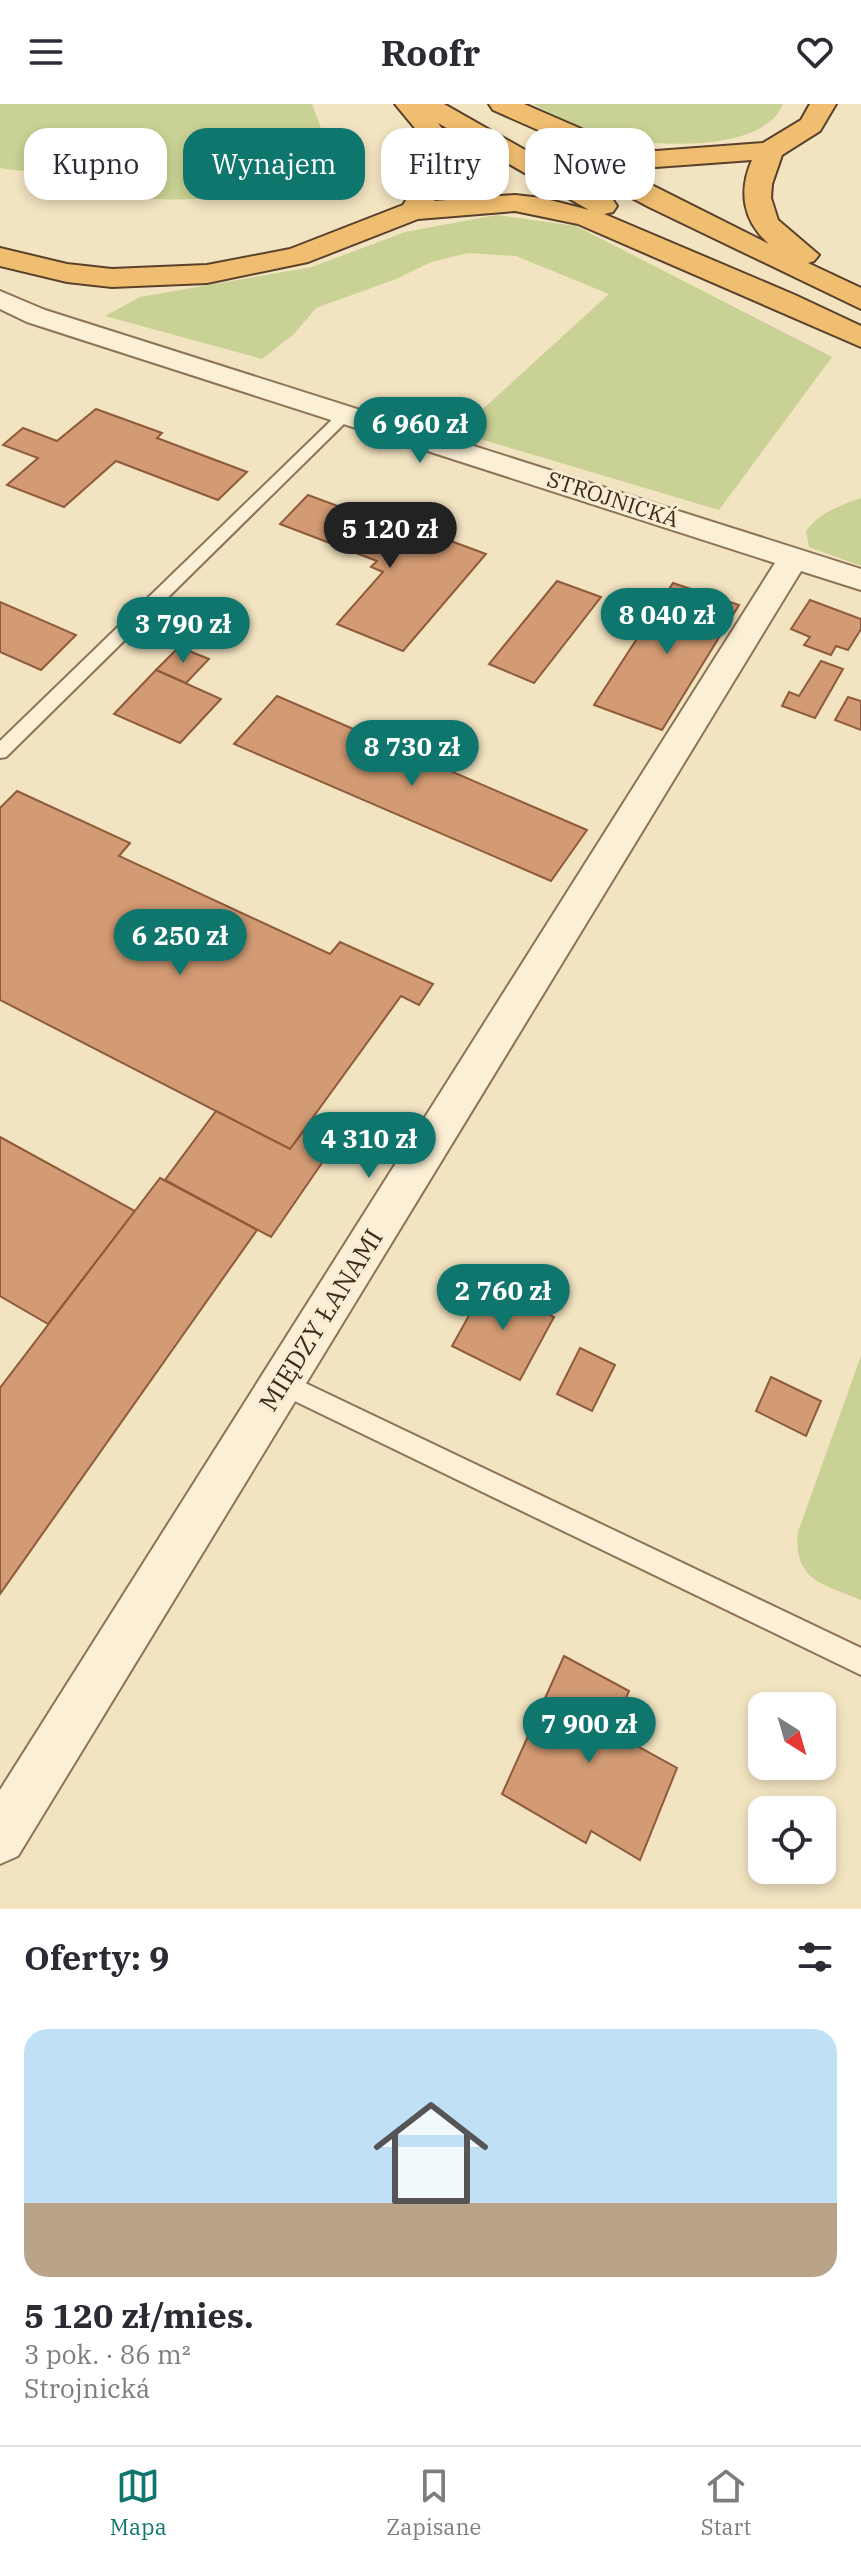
<!DOCTYPE html>
<html lang="pl">
<head>
<meta charset="utf-8">
<style>
  body { margin:0; font-family:"IBM Plex Serif",serif; background:#f2f2f3; color:#2b2b33; height:100vh; display:flex; flex-direction:column; font-size:30px; white-space:nowrap }
  * { box-sizing:border-box; margin:0 }
  p { font-size:26px; color:#7c7c81 }
  .icon { flex:none; width:44px; height:44px; fill:none; stroke:currentColor; stroke-width:2; stroke-linecap:round; stroke-linejoin:round }
  .map { position:relative; height:1805px; overflow:hidden }
  .panel { display:flex; flex-direction:column; background:#fff; flex:1 }
  .panel>* { flex:none }
  .top-card { position:absolute; left:24px; top:24px; width:814px; height:72px; display:flex; gap:16px }
  .needle { width:52px; rotate:143deg }
  .buttons { position:absolute; left:748px; top:1588px; display:grid; gap:16px }
  .buttons a { display:grid; place-items:center; width:88px; height:88px; border-radius:16px; background:#fff; box-shadow:0 4px 12px #0003; font-size:40px }
  .price { position:absolute; translate:-50% -68px; padding:0 18px; border-radius:28px; background:#0f766e; color:#fff; font-size:26px; line-height:52px; filter:drop-shadow(0 2px 4px #0008) }
  .price::after { content:''; position:absolute; left:50%; top:48px; width:24px; height:18px; margin-left:-12px; background:inherit; clip-path:polygon(0 0,100% 0,50% 100%) }
  .price.active { background:#222; color:#fff }
  ul { padding:0; list-style:none }
  li { display:grid; align-content:center; gap:16px; height:424px; padding:0 24px }
  li+li { border-top:2px solid #e1e1e2 }
  li span { display:grid; place-items:center; height:248px; border-radius:24px; color:#555 }
  li>.icon { margin-inline-start:auto }
  span .icon { width:144px; height:144px; fill:#fffc; stroke-width:1 }
  li b { font-size:34px }
  h2 { display:flex; justify-content:space-between; align-items:center; height:96px; padding:0 24px; font-size:34px }
  .chip { padding:0 28px; border-radius:24px; background:#fff; box-shadow:0 4px 12px #0003; font-size:28px; line-height:72px }
  .chip.active { background:#0f766e; color:#fff }
  header { display:flex; justify-content:space-between; align-items:center; height:104px; padding:0 24px; background:#fff; font-size:36px; font-weight:700 }
  .tabs { display:flex; justify-content:space-around; align-items:center; height:112px; border-top:2px solid #e1e1e2; background:#fff; font-size:22px; color:#7c7c81 }
  .tabs a { display:grid; justify-items:center; gap:4px }
  .tabs .active { color:#0f766e }
  .map>svg:first-child { display:block }
  .green { fill:#cad194 }
  .building { fill:#d39b74; stroke:#8e5b3b; stroke-width:2 }
  .lines { fill:none; stroke-linecap:round; stroke-linejoin:round }
  .service-casing { stroke:#8d7357; stroke-width:4 }
  .minor-casing { stroke:#8d7357; stroke-width:4 }
  .trunk-casing { stroke:#5a412c; stroke-width:4 }
  .service { fill:#fbf0d5; fill-rule:evenodd }
  .minor { fill:#fbf0d5; fill-rule:evenodd }
  .trunk { fill:#f0be70; fill-rule:evenodd }
  .labels { text-anchor:middle; stroke-width:6; stroke-linejoin:round; paint-order:stroke }
  .far-street-label { font-size:22px; fill:#3b2b1d; stroke:#f8edd2 }
  .street-label { font-size:26px; fill:#3b2b1d; stroke:#f8edd2 }
</style>
</head>
<body>
<header><svg class="icon" aria-label="menu" viewBox="0 0 24 24"><path d="M4 6h16M4 12h16M4 18h16"/></svg>Roofr<svg class="icon" aria-label="heart" viewBox="0 0 24 24"><path d="M12 20l-8-8c-3-5 5-10 8-4 3-6 11-1 8 4z"/></svg></header>
<div class="map">
<svg width="861" height="1805" viewBox="0 0 861 1805">
  <rect width="100%" height="100%" fill="#f2e3c1"/>
  <g class="green">
    <path d="M0 0H312L325 35C316 52 305 72 287 80 246 99 137 99 93 88 80 85 68 73 54 70 37 66 18 68 0 64Z"/>
    <path d="M533 0H783C763 49 656 43 613 33 585 27 559 13 533 0Z"/>
    <polygon points="497,111 576,122 832,253 719,406 460,329 484,304 609,190 516,152 468,149 431,158 396,175 316,204 294,230 262,255 105,212 140,193 312,163 405,128"/>
    <path d="M861 394V462L809 443 806 427C820 408 839 402 861 394Z"/>
    <path d="M861 1252V1496C823 1480 793 1477 798 1428Z"/>
  </g>
  <g class="building">
    <polygon points="96,305 162,329 157,334 247,368 218,396 116,357 64,403 7,381 38,354 3,341 23,324 57,337"/>
    <polygon points="308,391 416,431 421,426 486,450 403,547 337,520 383,468 371,463 377,457 280,420"/>
    <polygon points="557,477 601,493 534,579 489,560"/>
    <polygon points="673,479 739,501 662,626 594,601"/>
    <polygon points="810,496 861,515 861,525 848,546 836,542 831,551 804,541 810,533 791,525"/>
    <polygon points="0,498 76,531 41,566 0,548"/>
    <polygon points="179,543 209,555 186,579 156,566"/>
    <polygon points="821,557 843,565 815,614 782,602 789,588 799,592"/>
    <polygon points="156,566 221,595 180,639 114,610"/>
    <polygon points="277,592 587,726 551,777 234,640"/>
    <polygon points="848,593 861,597 861,626 835,616"/>
    <polygon points="17,687 130,739 119,752 330,850 340,838 433,880 419,901 401,892 290,1045 0,896 0,704"/>
    <polygon points="216,1007 290,1045 303,1028 333,1043 271,1133 165,1076"/>
    <polygon points="0,1033 135,1107 48,1220 0,1192"/>
    <polygon points="160,1074 257,1126 0,1490 0,1284"/>
    <polygon points="487,1179 554,1213 520,1276 452,1242"/>
    <polygon points="580,1244 615,1261 592,1307 557,1290"/>
    <polygon points="771,1273 821,1297 806,1332 756,1307"/>
    <polygon points="564,1552 629,1587 612,1628 677,1664 640,1756 591,1727 586,1739 502,1690"/>
  </g>
  <g class="lines">
    <defs>
      <g id="service">
        <polygon points="346,306 353,310 351,313 6,653 0,654 0,637 341,307"/>
        <polygon points="282,1268 861,1544 861,1571 274,1287 270,1279 274,1271"/>
      </g>
      <polygon id="minor" points="0,187 45,206 861,465 861,486 801,467 18,1752 0,1760 0,1686 775,459 27,218 0,205"/>
      <g id="trunk">
        <path d="M395 0H444L613 96 617 102 613 108 604 110 795 191 861 222V243L578 120 515 107 418 115 308 158 207 179 112 183 67 178 0 162V144L67 160 112 165 207 161 290 145 403 101 419 76 426 52 419 29ZM438 19 589 106 542 94 515 91 434 97C453 70 459 47 438 19Z"/>
        <path d="M489 0H524L609 37 656 47 763 39 801 16 810 0H836L820 27 782 51 772 80 771 94 778 116 819 151 814 157 808 159 861 184V205L649 103 560 56 556 50 560 44H579L493 6ZM582 46 656 63 752 56C738 88 743 117 769 140Z"/>
      </g>
    </defs>
    <use href="#service" class="service-casing"/>
    <use href="#minor" class="minor-casing"/>
    <use href="#trunk" class="trunk-casing"/>
    <use href="#service" class="service"/>
    <use href="#minor" class="minor"/>
    <use href="#trunk" class="trunk"/>
  </g>
  <g class="labels">
    <g class="far-street-label">
      <text transform="translate(613 395) rotate(18)" y="8">STROJNICKÁ</text>
    </g>
    <g class="street-label">
      <text transform="translate(321 1216) rotate(-58)" y="9">MIĘDZY ŁANAMI</text>
    </g>
  </g>
</svg>
<div class="buttons">
<a><svg class="needle" viewBox="-14 -14 28 28"><path d="M0-13l5 13h-10z" fill="#e53935"/><path d="M0 13l5-13h-10z" fill="#7c7c81"/></svg></a>
<a><svg class="icon" aria-label="locate" viewBox="0 0 24 24"><circle cx="12" cy="12" r="6"/><path d="M12 2v4M12 18v4M2 12h4M18 12h4"/></svg></a>
</div>
<b class="price" style="left:420px;top:361px">6 960 zł</b>
<b class="price active" style="left:390px;top:466px">5 120 zł</b>
<b class="price" style="left:667px;top:552px">8 040 zł</b>
<b class="price" style="left:183px;top:561px">3 790 zł</b>
<b class="price" style="left:412px;top:684px">8 730 zł</b>
<b class="price" style="left:180px;top:873px">6 250 zł</b>
<b class="price" style="left:369px;top:1076px">4 310 zł</b>
<b class="price" style="left:503px;top:1228px">2 760 zł</b>
<b class="price" style="left:589px;top:1661px">7 900 zł</b>
<div class="top-card">
<a class="chip">Kupno</a>
<a class="chip active">Wynajem</a>
<a class="chip">Filtry</a>
<a class="chip">Nowe</a>
</div>
</div>
<section class="panel">
<h2>Oferty: 9<svg class="icon" aria-label="filters" viewBox="0 0 24 24"><path d="M4 7h16M4 17h16"/><circle cx="9" cy="7" r="2"/><circle cx="15" cy="17" r="2"/></svg></h2>
<ul>
<li><span style="background:linear-gradient(#bfe0f5 70%,#b9a48a 0)"><svg class="icon" aria-label="home" viewBox="0 0 24 24"><path d="M3 11l9-7 9 7M6 9v11h12V9"/></svg></span><div><b>5 120 zł/mies.</b><p>3 pok. · 86 m²</p><p>Strojnická</p></div></li>
</ul>
</section>
<nav class="tabs">
<a class="active"><svg class="icon" aria-label="map" viewBox="0 0 24 24"><path d="M3 6l6-2 6 2 6-2v14l-6 2-6-2-6 2zM9 4v14M15 6v14"/></svg>Mapa</a>
<a><svg class="icon" aria-label="saved" viewBox="0 0 24 24"><path d="M7 4h10v16l-5-4-5 4z"/></svg>Zapisane</a>
<a><svg class="icon" aria-label="home" viewBox="0 0 24 24"><path d="M3 11l9-7 9 7M6 9v11h12V9"/></svg>Start</a>
</nav>
</body>
</html>
